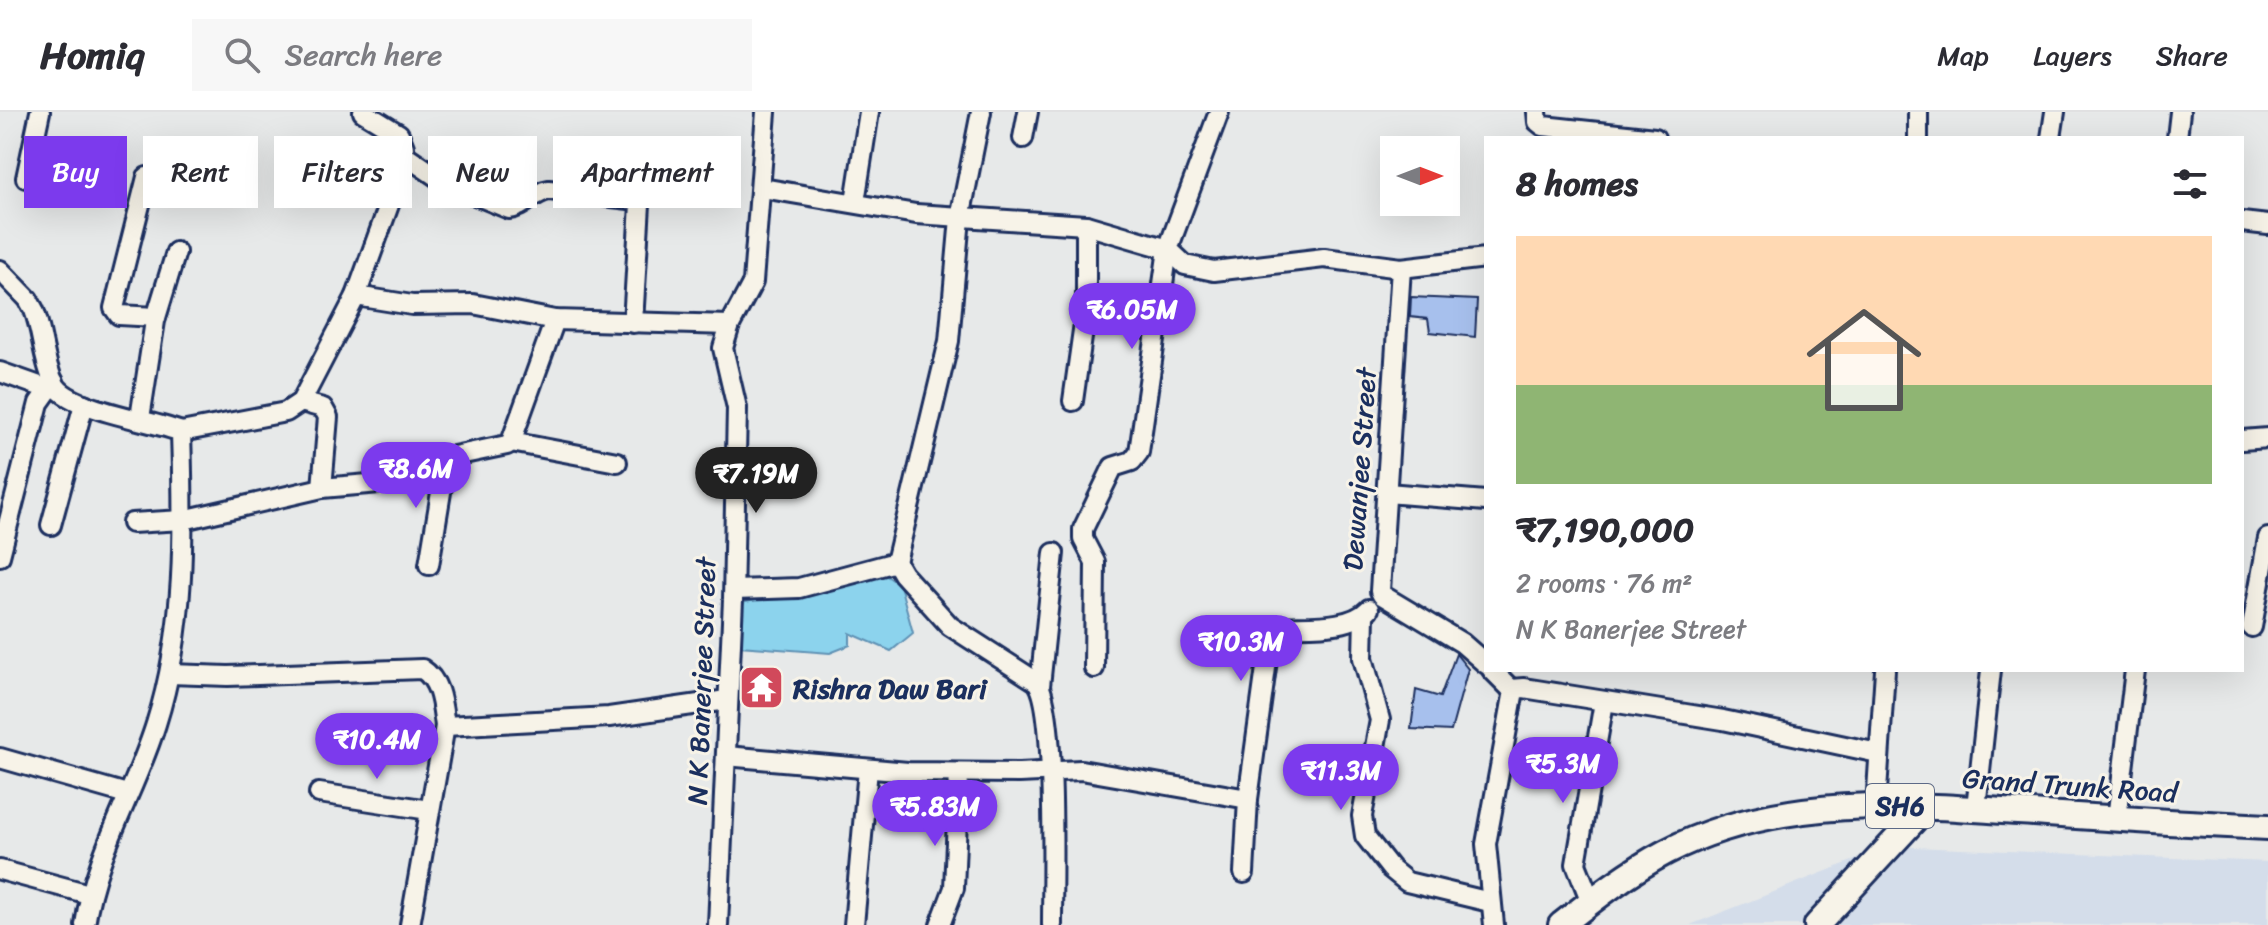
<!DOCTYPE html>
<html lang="en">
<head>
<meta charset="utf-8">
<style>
  body { margin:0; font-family:Sriracha,sans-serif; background:#f7f7f7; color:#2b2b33; height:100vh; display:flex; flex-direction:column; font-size:30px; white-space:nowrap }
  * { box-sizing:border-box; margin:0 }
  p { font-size:26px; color:#7c7c81 }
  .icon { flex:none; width:44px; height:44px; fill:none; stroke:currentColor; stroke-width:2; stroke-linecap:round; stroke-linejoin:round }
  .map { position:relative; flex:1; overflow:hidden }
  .drawer { position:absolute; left:1484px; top:24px; width:760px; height:536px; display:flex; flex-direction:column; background:#fff; border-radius:0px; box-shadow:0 8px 32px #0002 }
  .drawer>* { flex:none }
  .top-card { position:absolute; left:24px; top:24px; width:760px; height:72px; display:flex; gap:16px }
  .needle { width:52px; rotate:90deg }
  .fabs { position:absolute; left:1380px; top:24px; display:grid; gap:16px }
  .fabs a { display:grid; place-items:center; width:80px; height:80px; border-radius:0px; background:#fff; box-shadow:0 8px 32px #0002; font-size:40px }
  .price { position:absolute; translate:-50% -68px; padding:0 18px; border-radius:28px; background:#7c3aed; color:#fff; font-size:26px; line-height:52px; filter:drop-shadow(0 2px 4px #0008) }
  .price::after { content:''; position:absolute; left:50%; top:48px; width:24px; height:18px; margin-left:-12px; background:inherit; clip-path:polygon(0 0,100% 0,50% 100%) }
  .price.active { background:#222; color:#fff }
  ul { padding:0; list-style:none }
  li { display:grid; align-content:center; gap:16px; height:424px; padding:0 32px }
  li span { display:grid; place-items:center; height:248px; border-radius:0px; color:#555 }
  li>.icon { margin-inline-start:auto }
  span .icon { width:144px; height:144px; fill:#fffc; stroke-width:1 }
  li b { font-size:34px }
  h2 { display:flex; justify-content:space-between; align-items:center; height:96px; padding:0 32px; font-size:34px }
  .pill { padding:0 28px; border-radius:0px; background:#fff; box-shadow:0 8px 32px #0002; font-size:28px; line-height:72px }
  .pill.active { background:#7c3aed; color:#fff }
  header { display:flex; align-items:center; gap:48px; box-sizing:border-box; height:112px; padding:0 40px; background:#fff; border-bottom:2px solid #e1e1e2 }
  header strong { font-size:38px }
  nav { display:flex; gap:44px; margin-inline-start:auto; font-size:28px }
  .search { width:560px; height:72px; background:#f7f7f7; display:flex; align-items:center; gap:20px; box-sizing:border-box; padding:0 28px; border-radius:0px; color:#7c7c81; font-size:30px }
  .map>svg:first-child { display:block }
  .built { fill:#d4ddea }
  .water { fill:#8cd3ed; stroke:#5f91b4; stroke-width:2 }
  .building { fill:#a7c0ed; stroke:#1b2f5e; stroke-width:2 }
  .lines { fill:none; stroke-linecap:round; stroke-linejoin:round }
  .minor-casing { stroke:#1b2f5e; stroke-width:24 }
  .major-casing { stroke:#1b2f5e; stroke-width:30 }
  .minor { stroke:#f7f3e8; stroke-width:18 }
  .major { stroke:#f7f3e8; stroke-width:24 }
  .labels { text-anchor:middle; stroke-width:6; stroke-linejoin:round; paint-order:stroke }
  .shield { fill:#f7f3e8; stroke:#5d6a87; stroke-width:2 }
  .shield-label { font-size:26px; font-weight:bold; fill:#1b2f5e }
  .street-label { font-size:28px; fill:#1b2f5e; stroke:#f7f3e8 }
  .poi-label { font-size:28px; font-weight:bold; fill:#1b2f5e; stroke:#f7f3e8; text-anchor:start }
</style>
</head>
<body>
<header>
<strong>Homiq</strong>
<div class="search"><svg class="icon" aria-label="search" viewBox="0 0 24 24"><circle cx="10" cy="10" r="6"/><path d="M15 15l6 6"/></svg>Search here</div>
<nav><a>Map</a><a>Layers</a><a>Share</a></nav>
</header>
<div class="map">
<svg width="2268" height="813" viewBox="0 0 2268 813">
  <rect width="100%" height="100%" fill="#e7e9e9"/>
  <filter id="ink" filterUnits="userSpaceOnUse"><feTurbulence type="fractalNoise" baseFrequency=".0125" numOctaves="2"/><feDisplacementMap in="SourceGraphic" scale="16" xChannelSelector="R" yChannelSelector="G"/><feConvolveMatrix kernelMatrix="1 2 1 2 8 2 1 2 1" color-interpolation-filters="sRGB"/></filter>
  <g filter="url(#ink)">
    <polygon class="built" points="1890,734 2268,750 2268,813 1690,813"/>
    <polygon class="water" points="881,460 900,473 913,521 891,539 850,521 850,533 830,541 739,534 737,492"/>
    <g class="building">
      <polygon points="1411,185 1477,188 1475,225 1430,220 1428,207 1410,205"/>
      <polygon points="1456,542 1468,557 1451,619 1411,617 1416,578 1440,585"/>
    </g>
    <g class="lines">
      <defs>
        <g id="minor">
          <polyline points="1537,0 1538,10 1543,14 1655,26"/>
          <polyline points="1918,0 1918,26"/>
          <polyline points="1023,26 1028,0"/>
          <polyline points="2051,26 2055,0"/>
          <polyline points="2177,26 2180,0"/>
          <path d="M405 43 446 71 509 97C524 96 533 80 549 78L638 88 640 92 633 211"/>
          <polyline points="147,65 114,196 119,203 156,205"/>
          <polyline points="26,66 40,0"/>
          <polyline points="762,76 916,102 1086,113 1168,137 1185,153 1214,159 1324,146 1401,156 1486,146"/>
          <polyline points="855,90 869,0"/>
          <polyline points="2242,110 2268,113"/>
          <polyline points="1401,156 1380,479 1382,483 1462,531 1486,552"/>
          <path d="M0 158 28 187 34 198C43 221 43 249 54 271 67 298 152 308 181 320 184 417 186 518 156 612 135 680 95 741 85 813"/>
          <polyline points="356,184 412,193 473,192 555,208 730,213"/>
          <polyline points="0,260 48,277"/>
          <polyline points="1073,289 1086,197 1086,113"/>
          <polyline points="301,290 323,296 328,305 322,376"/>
          <polyline points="140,306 155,209 176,140"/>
          <polyline points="181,320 286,300 301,290 356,184 402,57 404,35 399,22 363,0"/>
          <polyline points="2242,328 2268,326"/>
          <polyline points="511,330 617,350"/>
          <polyline points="1387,381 1486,389"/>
          <polyline points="132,411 183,408 322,376 415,368 432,363 454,344 507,333 511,330 555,208"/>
          <polyline points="51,413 84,292"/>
          <polyline points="0,444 39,291 54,270"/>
          <polyline points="896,450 949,229 960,106 981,0"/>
          <polyline points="429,453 446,350"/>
          <path d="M734 478 799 476 896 450 903 462 950 514 1037 570C1057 597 1052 771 1052 813"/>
          <polyline points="1364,503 1363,546 1380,608 1362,704 1365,724 1391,757 1407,770 1490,790"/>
          <polyline points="2252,515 2268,426"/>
          <polyline points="1094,556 1095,450 1083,427 1083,417 1113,355 1132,349 1139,340 1168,137 1219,0"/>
          <polyline points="1492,558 1511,577 1513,584 1486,732 1494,813"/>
          <path d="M170 562 228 564 422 557C441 569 442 593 445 614"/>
          <polyline points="1040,574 1054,441"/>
          <polyline points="1511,577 1524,576 1723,608 1878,641"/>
          <polyline points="726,644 908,660 1019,661 1081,658 1248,687"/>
          <polyline points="0,646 127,682"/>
          <polyline points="319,681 429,698"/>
          <polyline points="1876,694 1885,558"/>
          <polyline points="1976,696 1991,558"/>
          <polyline points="2117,707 2135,558"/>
          <polyline points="0,758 89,782"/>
          <path d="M1244 761 1248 687 1271 519 1279 515C1306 513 1350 518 1369 497"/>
          <polyline points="1591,790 1576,752 1604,590"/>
          <polyline points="410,813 445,614 609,605 727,588"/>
          <polyline points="718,813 733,488 737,296 723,236 730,213 753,170 766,0"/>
          <polyline points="854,813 868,657"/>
          <polyline points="940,813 954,776 959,661"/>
        </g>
        <g id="major">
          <path d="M1561 813C1594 787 1628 760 1666 740 1788 677 1930 694 2061 703 2130 708 2199 712 2268 715"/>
          <polyline points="1817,813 1927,694"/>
        </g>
      </defs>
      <use href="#minor" class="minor-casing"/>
      <use href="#major" class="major-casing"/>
      <use href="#minor" class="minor"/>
      <use href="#major" class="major"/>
    </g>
  </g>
  <defs>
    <symbol id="temple-square" viewBox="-11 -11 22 22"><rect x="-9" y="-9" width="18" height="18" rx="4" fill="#d1495b" stroke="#f7f3e8"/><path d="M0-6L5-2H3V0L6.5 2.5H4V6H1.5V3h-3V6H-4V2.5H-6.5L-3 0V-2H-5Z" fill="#fff"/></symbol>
  </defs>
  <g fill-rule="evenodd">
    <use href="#temple-square" x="736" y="550" width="51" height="51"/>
  </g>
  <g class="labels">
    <rect class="shield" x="1866" y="672" width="68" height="44" rx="6"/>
    <g class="shield-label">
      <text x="1900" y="703">SH6</text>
    </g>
    <g class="street-label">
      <text transform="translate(1359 357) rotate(-86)" y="10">Dewanjee Street</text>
      <text transform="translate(701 569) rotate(-88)" y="10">N K Banerjee Street</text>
      <text transform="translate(2070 673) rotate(4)" y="10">Grand Trunk Road</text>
    </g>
    <g class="poi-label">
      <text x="793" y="586">Rishra Daw Bari</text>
    </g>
  </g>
</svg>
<div class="fabs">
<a><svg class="needle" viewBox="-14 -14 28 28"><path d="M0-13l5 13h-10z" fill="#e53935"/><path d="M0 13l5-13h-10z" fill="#7c7c81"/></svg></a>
</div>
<b class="price" style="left:1132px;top:239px">₹6.05M</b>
<b class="price" style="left:416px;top:398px">₹8.6M</b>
<b class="price active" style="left:756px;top:403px">₹7.19M</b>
<b class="price" style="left:1241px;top:571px">₹10.3M</b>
<b class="price" style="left:377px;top:669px">₹10.4M</b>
<b class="price" style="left:1563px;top:693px">₹5.3M</b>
<b class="price" style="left:1341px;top:700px">₹11.3M</b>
<b class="price" style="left:935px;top:736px">₹5.83M</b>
<div class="top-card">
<a class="pill active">Buy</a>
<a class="pill">Rent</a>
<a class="pill">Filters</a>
<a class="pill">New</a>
<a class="pill">Apartment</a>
</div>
<section class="drawer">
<h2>8 homes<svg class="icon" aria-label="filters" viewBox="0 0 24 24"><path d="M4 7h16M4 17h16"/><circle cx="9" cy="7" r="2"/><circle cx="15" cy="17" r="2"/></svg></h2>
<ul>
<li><span style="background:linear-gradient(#ffd9b3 60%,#8fb573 0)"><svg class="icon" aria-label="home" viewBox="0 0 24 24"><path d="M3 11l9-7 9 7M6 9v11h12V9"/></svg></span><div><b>₹7,190,000</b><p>2 rooms · 76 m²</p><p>N K Banerjee Street</p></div></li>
</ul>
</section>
</div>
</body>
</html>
